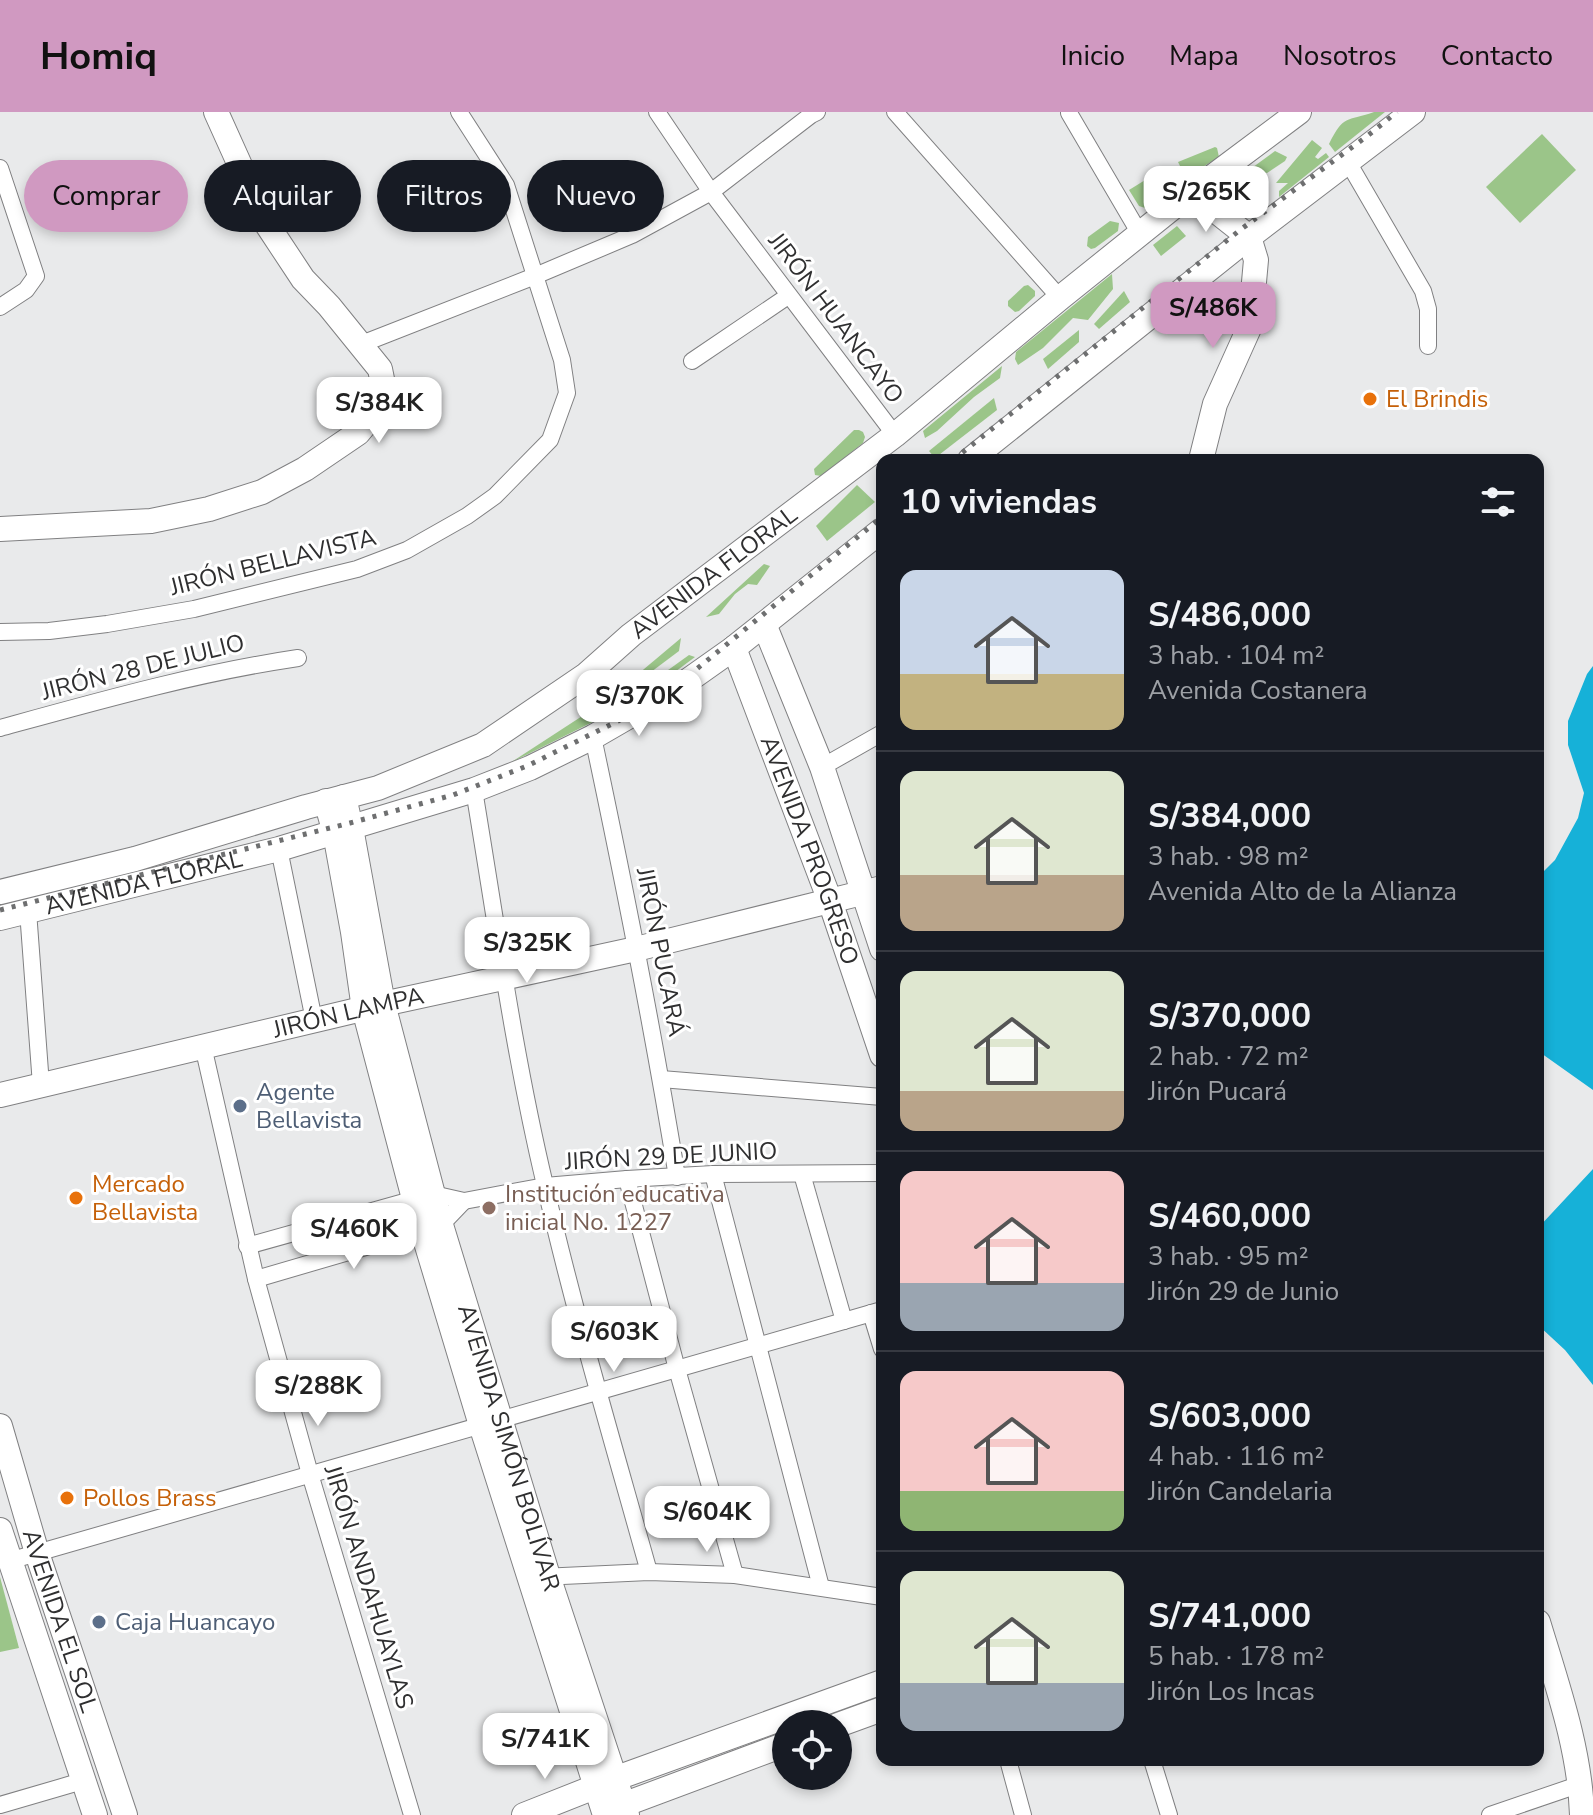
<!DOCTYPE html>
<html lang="es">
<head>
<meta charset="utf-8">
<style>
  body { margin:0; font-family:"Nunito Sans",sans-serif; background:#20242c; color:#f1f3f6; height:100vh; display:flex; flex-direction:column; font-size:30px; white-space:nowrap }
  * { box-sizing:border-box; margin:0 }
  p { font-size:26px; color:#9ea1a6 }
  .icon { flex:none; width:44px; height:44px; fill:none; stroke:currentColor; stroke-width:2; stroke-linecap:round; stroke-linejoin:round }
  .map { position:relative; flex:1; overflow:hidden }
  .sheet { position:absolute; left:876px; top:342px; width:668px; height:1312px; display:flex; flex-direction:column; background:#171b24; border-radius:16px; box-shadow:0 4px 12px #0003 }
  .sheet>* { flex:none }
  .hud { position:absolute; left:24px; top:48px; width:732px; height:72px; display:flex; gap:16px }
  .tools { position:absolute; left:772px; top:1598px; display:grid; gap:16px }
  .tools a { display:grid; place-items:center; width:80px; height:80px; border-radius:50%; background:#171b24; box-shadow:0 4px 12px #0003; font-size:40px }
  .price { position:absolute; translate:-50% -68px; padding:0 18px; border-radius:16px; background:#fff; color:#222; font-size:26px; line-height:52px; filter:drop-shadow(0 2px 4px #0008) }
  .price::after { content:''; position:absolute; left:50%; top:48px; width:24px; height:18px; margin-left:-12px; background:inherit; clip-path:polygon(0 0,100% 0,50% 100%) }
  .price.selected { background:#d099c1; color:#111 }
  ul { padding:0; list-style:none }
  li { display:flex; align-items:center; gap:24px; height:200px; padding:0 24px }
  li+li { border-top:2px solid #363941 }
  li span { display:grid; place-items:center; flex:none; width:224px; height:160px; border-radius:16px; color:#555 }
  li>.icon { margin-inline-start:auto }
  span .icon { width:96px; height:96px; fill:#fffc; stroke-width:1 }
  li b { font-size:34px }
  h2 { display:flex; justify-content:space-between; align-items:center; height:96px; padding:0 24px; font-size:34px }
  .pill { padding:0 28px; border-radius:36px; background:#171b24; box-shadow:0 4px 12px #0003; font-size:28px; line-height:72px }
  .pill.selected { background:#d099c1; color:#111 }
  header { display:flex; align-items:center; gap:48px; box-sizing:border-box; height:112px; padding:0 40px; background:#d099c1; color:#111 }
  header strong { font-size:38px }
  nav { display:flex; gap:44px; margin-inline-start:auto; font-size:28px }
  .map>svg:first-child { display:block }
  .green { fill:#9bc589 }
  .water { fill:#16b1d8 }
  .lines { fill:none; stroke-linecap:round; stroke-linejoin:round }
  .street-casing { stroke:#808082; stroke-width:18 }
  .secondary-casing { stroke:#808082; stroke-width:26 }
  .street { stroke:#fff; stroke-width:16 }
  .secondary { stroke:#fff; stroke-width:24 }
  .rail { stroke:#6e6f70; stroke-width:5; stroke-dasharray:4 8; stroke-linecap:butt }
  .food-dot { fill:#e8710a; stroke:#fff; stroke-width:3 }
  .service-dot { fill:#5c6f8a; stroke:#fff; stroke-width:3 }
  .education-dot { fill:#8d6e63; stroke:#fff; stroke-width:3 }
  .labels { text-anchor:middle; stroke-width:6; stroke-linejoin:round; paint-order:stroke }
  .street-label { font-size:24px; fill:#2f2f30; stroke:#fff }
  .food-label { font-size:24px; fill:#c56008; stroke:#fff; text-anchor:start }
  .service-label { font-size:24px; fill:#4e5e75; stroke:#fff; text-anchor:start }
  .education-label { font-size:24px; fill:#785e54; stroke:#fff; text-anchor:start }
</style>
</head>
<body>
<header>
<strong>Homiq</strong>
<nav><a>Inicio</a><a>Mapa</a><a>Nosotros</a><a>Contacto</a></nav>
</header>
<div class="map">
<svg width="1593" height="1703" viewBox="0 0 1593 1703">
  <rect width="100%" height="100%" fill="#e9eaeb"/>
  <g class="green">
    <path d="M1374 0H1385L1335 40 1329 32C1344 2 1346 10 1374 0Z"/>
    <polygon points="1542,22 1576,58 1520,111 1486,75"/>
    <polygon points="1312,28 1322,36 1315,45 1318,47 1326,41 1329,45 1279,85 1279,79 1288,71 1276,71"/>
    <polygon points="1215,35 1217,36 1219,45 1188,64 1185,64 1178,50"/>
    <polygon points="1275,39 1287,45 1285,49 1267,61 1249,58"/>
    <polygon points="1163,57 1175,75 1150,95 1145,96 1139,94 1129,78"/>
    <polygon points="1110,109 1119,111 1118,119 1095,136 1091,137 1087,134 1088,125"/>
    <polygon points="1177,114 1186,124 1161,144 1153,133"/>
    <polygon points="1112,162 1113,177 1088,208 1073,206 1043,236 1018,253 1015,247 1016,240"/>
    <polygon points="1028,173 1035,179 1035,184 1019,199 1015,200 1008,194 1008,189 1024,174"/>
    <polygon points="1124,179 1130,190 1099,217 1094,212"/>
    <polygon points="1079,218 1079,230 1048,257 1043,247"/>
    <polygon points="1002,254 1000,266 974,285 937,319 925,326 923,319"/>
    <polygon points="994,286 997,298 935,346 929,339"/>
    <polygon points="854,318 859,318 863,320 865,325 863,331 821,364 815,363 814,357"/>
    <polygon points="857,373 875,390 827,429 816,414"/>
    <polygon points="764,452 770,454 757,473 748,472 735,482 719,502 706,505"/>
    <polygon points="681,526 679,539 627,578 625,573"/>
    <polygon points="689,543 695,545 636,589 632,584"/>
    <polygon points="613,584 619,597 510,651"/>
    <polygon points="0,1465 19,1536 0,1540"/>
  </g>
  <g class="water">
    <polygon points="1593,554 1593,978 1538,939 1538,765 1555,748 1578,706 1584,681 1568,633 1568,609 1587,562"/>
    <polygon points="1593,1057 1593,1273 1565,1238 1538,1213 1538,1116"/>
  </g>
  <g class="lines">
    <defs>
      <g id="street">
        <polyline points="657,0 711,80 895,323"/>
        <polyline points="895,0 1060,186"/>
        <polyline points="1069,1 1140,122"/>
        <polyline points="1348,50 1423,179 1428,197 1428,234"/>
        <polyline points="0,56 36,164 26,178 0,195"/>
        <polyline points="359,233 535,164 632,123 711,80 811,3 817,0"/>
        <polyline points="692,249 788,184"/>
        <polyline points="0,520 49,519 107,512 194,497 357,457 407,438 467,404 495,384 550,328 567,281 562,248 506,73 459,0"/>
        <path d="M0 616C98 589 197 561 298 546"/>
        <path d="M593 625C624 771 653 917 677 1065"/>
        <polyline points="822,655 882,621"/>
        <path d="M474 678C496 810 514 943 545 1073 575 1203 613 1331 649 1460"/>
        <polyline points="279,737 314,908"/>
        <polyline points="28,799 41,973"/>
        <polyline points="203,934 256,1167 310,1362 412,1703"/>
        <polyline points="661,967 882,985"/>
        <polyline points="713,1062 821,1475"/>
        <polyline points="802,1062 844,1209"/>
        <polyline points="627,1067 677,1257 735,1463"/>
        <polyline points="247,1134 433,1082 464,1089 545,1074 627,1067 713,1062 882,1061"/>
        <polyline points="256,1167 441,1113 464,1089"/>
        <polyline points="871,1201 882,1237"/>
        <polyline points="9,1449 882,1198"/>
        <polyline points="541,1465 649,1460 735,1463 882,1485"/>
        <polyline points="1008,1648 1023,1703"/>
        <polyline points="1152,1648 1169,1703"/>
        <polyline points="0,1693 72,1672"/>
        <polyline points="1490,1703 1581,1672"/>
      </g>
      <g id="secondary">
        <polyline points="1192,80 1249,125 1256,148 1250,214 1215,292 1201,348"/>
        <polyline points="970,348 1249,125 1413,0"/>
        <polyline points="0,417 151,409 209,397 262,380 305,357 358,321 382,292 384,277 380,257 329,194 303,167 266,111 216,0"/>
        <polyline points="764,512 822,655 882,837"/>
        <path id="s1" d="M734 536 830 789 882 943"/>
        <path id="s2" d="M344 685 351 716 383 892 441 1113 548 1464 627 1703"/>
        <polyline points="326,689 335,721 353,820 364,897 422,1117 481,1313 605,1703"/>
        <path id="s3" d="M0 780 135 747 306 695 378 676 483 633 586 563 631 523 895 323 1060 186 1192 80 1299 0"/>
        <path id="s4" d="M0 806 279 737 474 678 530 656 593 625 676 577 734 536 882 418"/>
        <path id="s5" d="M0 983 383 892 636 837 882 776"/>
        <path id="s6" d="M0 1314 37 1441 125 1703"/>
        <polyline points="0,1418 95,1703"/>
        <path d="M1538 1510C1557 1573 1580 1637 1582 1703"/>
        <polyline points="838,1613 882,1597"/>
        <polyline points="612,1697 786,1632"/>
        <polyline points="524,1703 625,1663 882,1570"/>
      </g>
    </defs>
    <use href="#street" class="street-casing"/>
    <use href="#secondary" class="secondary-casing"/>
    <use href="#street" class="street"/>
    <use href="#secondary" class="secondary"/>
    <g class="rail">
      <polyline points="953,348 1240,118 1366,25 1397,0"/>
      <polyline points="0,798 350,711 453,683 527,654 624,606 693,560 882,405"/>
    </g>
  </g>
  <g class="food-dot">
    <circle cx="1370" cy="287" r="8"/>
    <circle cx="76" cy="1086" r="8"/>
    <circle cx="67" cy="1386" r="8"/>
  </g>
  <g class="service-dot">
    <circle cx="240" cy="994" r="8"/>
    <circle cx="99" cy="1510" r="8"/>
  </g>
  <circle class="education-dot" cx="489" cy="1096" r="8"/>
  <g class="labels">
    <g class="street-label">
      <text transform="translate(836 206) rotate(53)" y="8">JIRÓN HUANCAYO</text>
      <text transform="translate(273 450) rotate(-14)" y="8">JIRÓN BELLAVISTA</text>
      <text dy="8" stroke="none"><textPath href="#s3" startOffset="794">AVENIDA FLORAL</textPath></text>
      <text transform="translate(143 555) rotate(-14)" y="8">JIRÓN 28 DE JULIO</text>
      <text dy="8" stroke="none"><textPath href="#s1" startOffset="216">AVENIDA PROGRESO</textPath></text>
      <text dy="8" stroke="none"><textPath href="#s4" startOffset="148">AVENIDA FLORAL</textPath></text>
      <text transform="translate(661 840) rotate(79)" y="8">JIRÓN PUCARÁ</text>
      <text dy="8" stroke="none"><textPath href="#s5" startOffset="358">JIRÓN LAMPA</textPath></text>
      <text transform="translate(671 1044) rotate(-3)" y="8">JIRÓN 29 DE JUNIO</text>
      <text dy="8" stroke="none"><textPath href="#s2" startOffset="672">AVENIDA SIMÓN BOLÍVAR</textPath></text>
      <text transform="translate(369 1475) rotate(73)" y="8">JIRÓN ANDAHUAYLAS</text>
      <text dy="8" stroke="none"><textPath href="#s6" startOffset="204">AVENIDA EL SOL</textPath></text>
    </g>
    <g class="food-label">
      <text x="1386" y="295">El Brindis</text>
      <text x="92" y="1080">Mercado<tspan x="92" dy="28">Bellavista</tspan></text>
      <text x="83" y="1394">Pollos Brass</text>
    </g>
    <g class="service-label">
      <text x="256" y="988">Agente<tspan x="256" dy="28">Bellavista</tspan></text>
      <text x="115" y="1518">Caja Huancayo</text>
    </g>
    <g class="education-label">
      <text x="505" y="1090">Institución educativa<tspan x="505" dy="28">inicial No. 1227</tspan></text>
    </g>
  </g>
</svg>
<div class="tools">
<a><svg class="icon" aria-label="locate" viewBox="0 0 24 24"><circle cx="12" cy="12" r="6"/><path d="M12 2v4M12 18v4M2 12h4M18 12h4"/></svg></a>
</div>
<b class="price" style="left:1206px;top:122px">S/265K</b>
<b class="price selected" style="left:1213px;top:238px">S/486K</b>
<b class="price" style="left:379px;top:333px">S/384K</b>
<b class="price" style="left:639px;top:626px">S/370K</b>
<b class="price" style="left:527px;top:873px">S/325K</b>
<b class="price" style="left:354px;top:1159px">S/460K</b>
<b class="price" style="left:614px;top:1262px">S/603K</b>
<b class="price" style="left:318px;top:1316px">S/288K</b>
<b class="price" style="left:707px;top:1442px">S/604K</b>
<b class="price" style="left:545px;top:1669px">S/741K</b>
<div class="hud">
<a class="pill selected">Comprar</a>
<a class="pill">Alquilar</a>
<a class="pill">Filtros</a>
<a class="pill">Nuevo</a>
</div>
<section class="sheet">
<h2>10 viviendas<svg class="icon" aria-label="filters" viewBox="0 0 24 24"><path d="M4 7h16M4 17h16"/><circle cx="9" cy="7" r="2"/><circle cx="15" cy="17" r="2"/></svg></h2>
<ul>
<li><span style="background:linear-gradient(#c9d6e8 65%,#c2b280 0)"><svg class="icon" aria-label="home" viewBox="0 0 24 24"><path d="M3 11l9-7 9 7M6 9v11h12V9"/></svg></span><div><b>S/486,000</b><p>3 hab. · 104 m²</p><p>Avenida Costanera</p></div></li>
<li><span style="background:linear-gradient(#dfe7d0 65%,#b9a48a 0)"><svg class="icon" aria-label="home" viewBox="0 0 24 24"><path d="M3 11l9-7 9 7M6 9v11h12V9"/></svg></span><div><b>S/384,000</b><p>3 hab. · 98 m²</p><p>Avenida Alto de la Alianza</p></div></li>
<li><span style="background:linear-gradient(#dfe7d0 75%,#b9a48a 0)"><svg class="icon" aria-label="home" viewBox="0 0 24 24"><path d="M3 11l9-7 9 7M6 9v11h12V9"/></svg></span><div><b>S/370,000</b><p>2 hab. · 72 m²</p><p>Jirón Pucará</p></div></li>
<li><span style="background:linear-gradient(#f6c9c9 70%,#9aa5b1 0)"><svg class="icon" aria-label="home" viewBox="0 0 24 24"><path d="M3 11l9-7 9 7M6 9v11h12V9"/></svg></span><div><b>S/460,000</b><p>3 hab. · 95 m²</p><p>Jirón 29 de Junio</p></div></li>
<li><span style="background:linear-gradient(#f6c9c9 75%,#8fb573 0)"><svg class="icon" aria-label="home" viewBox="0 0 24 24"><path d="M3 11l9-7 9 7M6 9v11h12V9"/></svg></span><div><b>S/603,000</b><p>4 hab. · 116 m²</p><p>Jirón Candelaria</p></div></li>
<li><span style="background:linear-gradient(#dfe7d0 70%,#9aa5b1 0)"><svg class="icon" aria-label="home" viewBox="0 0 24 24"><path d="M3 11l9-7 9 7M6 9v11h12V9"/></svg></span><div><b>S/741,000</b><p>5 hab. · 178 m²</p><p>Jirón Los Incas</p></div></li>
</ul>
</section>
</div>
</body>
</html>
